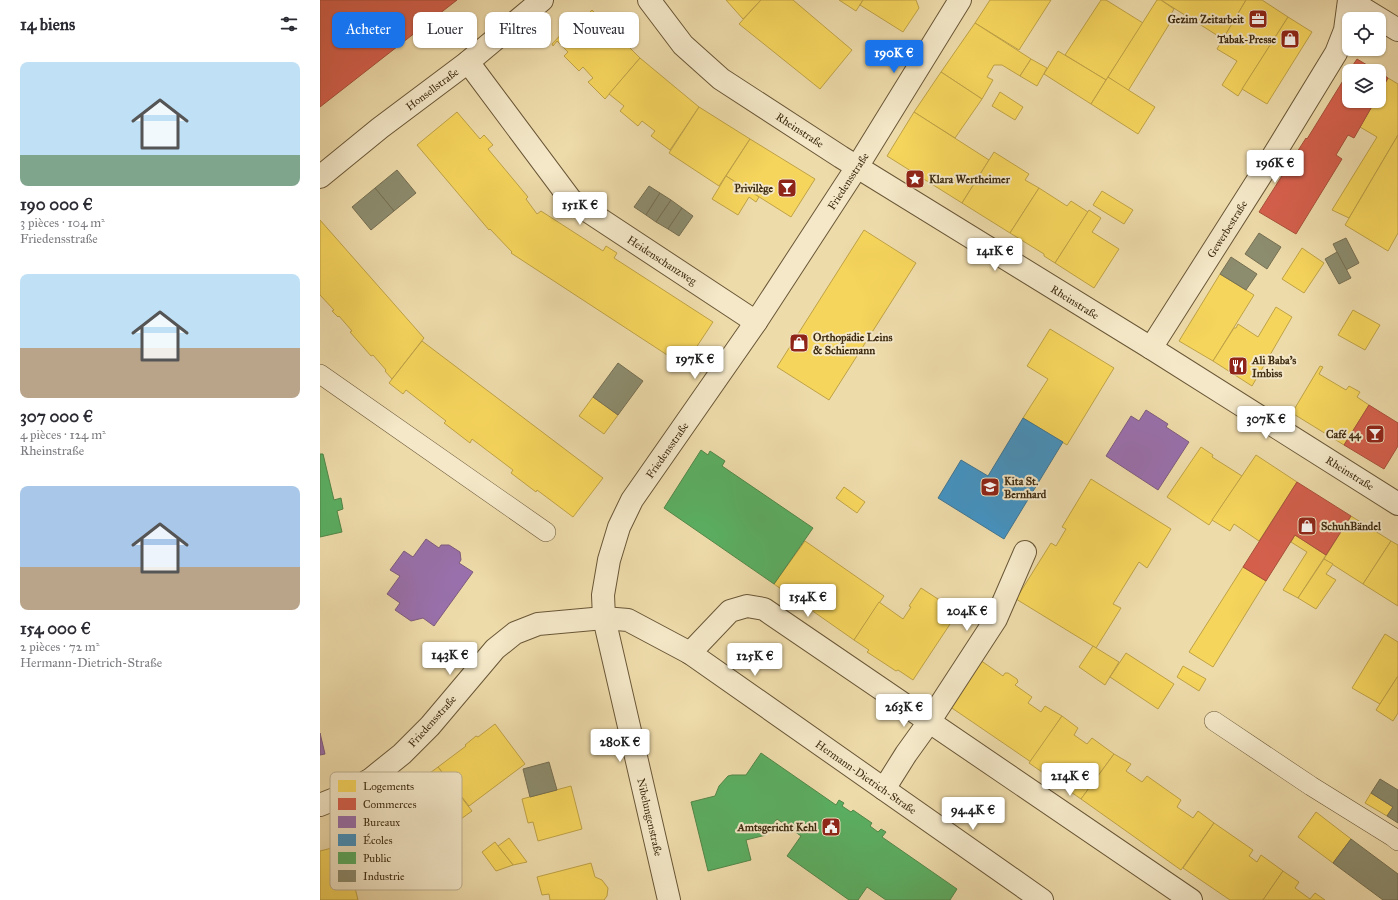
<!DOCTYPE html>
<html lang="fr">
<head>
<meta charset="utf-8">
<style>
  body { margin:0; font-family:"IM FELL Great Primer",serif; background:#f7f7f7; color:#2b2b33; height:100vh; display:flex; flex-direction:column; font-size:15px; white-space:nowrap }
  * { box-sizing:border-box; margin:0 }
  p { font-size:13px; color:#7c7c81 }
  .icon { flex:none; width:22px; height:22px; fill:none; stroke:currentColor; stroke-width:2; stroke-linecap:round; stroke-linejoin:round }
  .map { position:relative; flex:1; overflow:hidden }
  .drawer { display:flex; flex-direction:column; background:#fff; width:320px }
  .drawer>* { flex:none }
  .banner { position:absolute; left:12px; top:12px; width:380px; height:36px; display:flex; gap:8px }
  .buttons { position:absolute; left:1022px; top:12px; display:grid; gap:8px }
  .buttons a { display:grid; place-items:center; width:44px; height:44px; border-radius:8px; background:#fff; box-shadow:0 1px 3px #0004; font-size:20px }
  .price { position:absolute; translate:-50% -34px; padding:0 9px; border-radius:4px; background:#fff; color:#222; font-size:13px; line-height:26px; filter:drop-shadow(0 1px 2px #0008) }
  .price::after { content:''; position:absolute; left:50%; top:24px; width:12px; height:9px; margin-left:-6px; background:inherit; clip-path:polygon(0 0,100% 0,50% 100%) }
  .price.current { background:#1a73e8; color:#fff }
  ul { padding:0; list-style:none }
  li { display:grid; align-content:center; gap:8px; height:212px; padding:0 20px }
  li span { display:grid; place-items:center; height:124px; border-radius:8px; color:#555 }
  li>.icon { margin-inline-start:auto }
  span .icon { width:72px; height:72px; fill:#fffc; stroke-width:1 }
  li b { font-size:17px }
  h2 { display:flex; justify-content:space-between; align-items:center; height:48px; padding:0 20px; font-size:17px }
  .tag { padding:0 14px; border-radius:8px; background:#fff; box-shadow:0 1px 3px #0004; font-size:14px; line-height:36px }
  .tag.current { background:#1a73e8; color:#fff }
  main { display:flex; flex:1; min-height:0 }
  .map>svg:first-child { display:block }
  .homes { fill:#f6d55c; stroke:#bfa246 }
  .shops { fill:#d6604d; stroke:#a8503b }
  .offices { fill:#9970ab; stroke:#7e5b7d }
  .schools { fill:#4393c3; stroke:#42748e }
  .public { fill:#5aae61; stroke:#528749 }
  .industry { fill:#8c8c6e; stroke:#756f52 }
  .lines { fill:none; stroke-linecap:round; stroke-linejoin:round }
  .service-casing { stroke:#6a5737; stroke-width:20 }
  .pedestrian-casing { stroke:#6a5737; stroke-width:24 }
  .minor-casing { stroke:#6a5737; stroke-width:24 }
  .service { stroke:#f4e8c8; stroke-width:19 }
  .pedestrian { stroke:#f4e8c8; stroke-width:22 }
  .minor { stroke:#f4e8c8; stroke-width:22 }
  .labels { text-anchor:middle; stroke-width:4; stroke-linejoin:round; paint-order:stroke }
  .poi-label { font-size:11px; font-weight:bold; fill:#3e2b11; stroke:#f4e8c8; text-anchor:end }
  .street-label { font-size:11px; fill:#3e2b11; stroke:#f4e8c8 }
  .key { fill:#f4e8c8; stroke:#bdaf91; stroke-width:1 }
  .key-label { font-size:11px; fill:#3e2b11 }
</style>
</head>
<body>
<main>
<section class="drawer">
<h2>14 biens<svg class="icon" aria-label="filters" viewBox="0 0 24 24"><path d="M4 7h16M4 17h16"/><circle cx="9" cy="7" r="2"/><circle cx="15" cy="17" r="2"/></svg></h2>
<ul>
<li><span style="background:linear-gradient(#bfe0f5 75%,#7fa58c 0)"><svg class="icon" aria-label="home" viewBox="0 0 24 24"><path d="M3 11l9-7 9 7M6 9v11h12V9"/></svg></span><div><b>190 000 €</b><p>3 pièces · 104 m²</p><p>Friedensstraße</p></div></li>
<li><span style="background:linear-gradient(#bfe0f5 60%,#b9a48a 0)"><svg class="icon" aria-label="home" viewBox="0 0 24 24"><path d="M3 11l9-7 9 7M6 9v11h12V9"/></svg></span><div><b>307 000 €</b><p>4 pièces · 124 m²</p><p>Rheinstraße</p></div></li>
<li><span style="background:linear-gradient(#a9c7e8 65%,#b9a48a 0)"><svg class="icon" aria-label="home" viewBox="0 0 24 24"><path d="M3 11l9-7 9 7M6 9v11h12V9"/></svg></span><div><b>154 000 €</b><p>2 pièces · 72 m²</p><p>Hermann-Dietrich-Straße</p></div></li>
</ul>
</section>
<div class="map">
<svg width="1078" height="900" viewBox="0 0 1078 900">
  <rect width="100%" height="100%" fill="#eedbaa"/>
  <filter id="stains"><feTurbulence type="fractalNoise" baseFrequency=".005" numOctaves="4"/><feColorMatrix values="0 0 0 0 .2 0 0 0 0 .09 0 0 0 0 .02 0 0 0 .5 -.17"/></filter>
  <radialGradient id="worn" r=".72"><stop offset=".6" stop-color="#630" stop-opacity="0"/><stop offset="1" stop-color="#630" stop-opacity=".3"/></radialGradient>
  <g class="homes">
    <polygon points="406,0 441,0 423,19"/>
    <polygon points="441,0 473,0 532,50 500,89 419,24"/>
    <polygon points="519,0 543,0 536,11"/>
    <polygon points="543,0 596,0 599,8 583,32 540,5"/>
    <polygon points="670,0 731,0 699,50 655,23"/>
    <polygon points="781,0 786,0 823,23 786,80 745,55"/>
    <polygon points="837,0 841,0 854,9 850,16 853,18 808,91 788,77"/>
    <polygon points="841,0 926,0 903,39"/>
    <polygon points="926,0 942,0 968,17 918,96 902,85 917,61 897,49"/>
    <polygon points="272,10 320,58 285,99 268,82 273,78 263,67 259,71 244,56 248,52 237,41 233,46 232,44 247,28 248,29 260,18 262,20"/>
    <polygon points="968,17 992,32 947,104 922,89"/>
    <polygon points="655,23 711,59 700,76 682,65 674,65 667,77 673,80 662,99 621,72"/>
    <polygon points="738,51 786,80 771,104 724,74"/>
    <polygon points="320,58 379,107 350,150 331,136 335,131 322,121 318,126 300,111 304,106 289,94"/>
    <polygon points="711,59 727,68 717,86 700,76"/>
    <polygon points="621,72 662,99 635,138 594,112"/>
    <polygon points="788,77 835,107 818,134 771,104"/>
    <polygon points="1068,78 1078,84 1078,135 1029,218 1012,210 1057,137 1040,127 1055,101 1059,101 1059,94"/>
    <polygon points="680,92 703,107 695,120 672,106"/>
    <polygon points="379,107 430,139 399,186 349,153"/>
    <polygon points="137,112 160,139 164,135 173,145 168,149 208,197 206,199 217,214 221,211 283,251 286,246 297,253 294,258 393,322 364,366 191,253 192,252 170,229 169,230 97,145"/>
    <polygon points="594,112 669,160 642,203 567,156"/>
    <polygon points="1078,135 1078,233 1068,251 1025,225"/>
    <polygon points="430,139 495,179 471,217 406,176"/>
    <polygon points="674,152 709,174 705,180 719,188 690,233 642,203"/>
    <polygon points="406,176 439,197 436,202 429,197 418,215 392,199"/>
    <polygon points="719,188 747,206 751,201 768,212 735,263 724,256 724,254 690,233"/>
    <polygon points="782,191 813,210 804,224 773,205"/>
    <polygon points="769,210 781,218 772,232 799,249 774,288 735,263"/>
    <polygon points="0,220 104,338 72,379 65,371 66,370 53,355 51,356 30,332 32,331 19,316 18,317 12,311 14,310 0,295"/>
    <polygon points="544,230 596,263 509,400 457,367"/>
    <polygon points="982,248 1004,263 984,293 962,279"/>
    <polygon points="900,274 934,295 893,361 859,341"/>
    <polygon points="956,307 972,317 932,386 893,361 914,328 916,328 918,324 938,337"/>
    <polygon points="1033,310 1060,325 1045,350 1018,335"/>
    <polygon points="730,329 794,368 747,445 703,418 728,379 707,366"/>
    <polygon points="102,341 283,478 253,517 217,490 216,492 191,473 193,470 152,439 150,443 124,423 126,421 86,390 83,394 69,383"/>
    <polygon points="1000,366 1003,367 999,374 1026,390 1029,386 1040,392 1037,397 1049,405 1024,445 972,413"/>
    <polygon points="273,397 298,415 284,434 259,416"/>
    <polygon points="881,447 893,455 892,457 922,476 889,525 847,497"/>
    <polygon points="936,455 977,482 939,541 914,524 910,531 892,520"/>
    <polygon points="771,479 851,529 827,568 819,562 793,604 801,608 776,648 696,599 731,543 736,546 746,529 742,527"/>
    <polygon points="524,487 545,502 537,513 516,498"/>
    <polygon points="1031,516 1071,541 1043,584 1004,559"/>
    <polygon points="975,535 1006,555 978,598 963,590 987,552 971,542"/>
    <polygon points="485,541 564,596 534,640 454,584"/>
    <polygon points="1071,541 1078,545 1078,606 1043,584"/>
    <polygon points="1004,559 1013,564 1006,574 1016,580 996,609 978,598"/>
    <polygon points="923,567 946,581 893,667 869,652"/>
    <polygon points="601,588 638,612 593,680 578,670 576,671 547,652 549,650 534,640 559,602 583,619 591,607 589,606"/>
    <polygon points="1065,634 1078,642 1078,676 1060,704 1032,688"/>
    <polygon points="773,646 799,662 785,685 759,667"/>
    <polygon points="806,653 854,684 838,709 790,677"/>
    <polygon points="660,660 683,676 685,673 688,673 697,679 698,682 695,685 712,697 708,703 721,712 725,706 742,716 711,762 629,706"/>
    <polygon points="863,666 886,679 879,691 857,677"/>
    <polygon points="1078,676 1078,713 1073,721 1056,710"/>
    <polygon points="742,716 758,728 754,735 767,744 772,738 794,754 761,799 709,763"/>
    <polygon points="175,724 205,764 149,806 118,767 146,746 145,745 156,736 158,737"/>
    <polygon points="794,754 811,764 806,771 822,782 827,776 861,800 857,807 873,818 878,811 894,823 861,870 761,799"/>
    <polygon points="118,767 152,811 134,824 137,829 122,840 115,831 114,832 99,811 96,814 86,800 89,798 84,792"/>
    <polygon points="251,786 262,829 218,841 213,822 208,823 202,799"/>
    <polygon points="1051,793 1073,807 1067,816 1045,803"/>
    <polygon points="996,812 1031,839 1013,863 978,837"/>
    <polygon points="894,823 933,850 929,856 937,862 941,855 963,871 943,900 910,900 863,868"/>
    <polygon points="189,838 207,862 193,865 178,846"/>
    <polygon points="175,842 178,846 193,865 176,871 162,852"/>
    <polygon points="16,847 17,853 26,851 38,900 0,900 0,851"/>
    <polygon points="271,863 275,877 282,880 288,888 287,896 284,900 230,900 229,894 222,895 217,877"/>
    <polygon points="963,871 979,882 975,888 990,899 995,893 1005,900 943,900"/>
  </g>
  <g class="shops">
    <polygon points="0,0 137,0 0,107"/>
    <polygon points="1037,59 1057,71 1029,71"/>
    <polygon points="1029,71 1029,101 1055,101 1034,138 1028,135 1016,155 1022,159 976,234 939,212 986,138 987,139"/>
    <polygon points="1059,72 1068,78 1059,94"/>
    <polygon points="1049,405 1078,423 1078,446 1064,469 1024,445"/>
    <polygon points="977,482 1031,516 1006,555 975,535 946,581 923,567"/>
  </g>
  <g class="offices">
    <polygon points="826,410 848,424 846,427 869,442 838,490 786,456 811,416 819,421"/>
    <polygon points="106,539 119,548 121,545 129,545 140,552 141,560 139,563 153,572 114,626 103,618 91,621 75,610 80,603 67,594 80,576 70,570 84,551 93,557"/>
    <polygon points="0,733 5,754 0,755"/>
  </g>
  <polygon class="schools" points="703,418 743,442 684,539 618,498 641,460 668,476"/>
  <g class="public">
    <polygon points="381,450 388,455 390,451 405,461 402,466 493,528 454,584 344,508"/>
    <polygon points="0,454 3,454 14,500 21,498 23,509 17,511 22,532 0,537"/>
    <polygon points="441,753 516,805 519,800 524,803 522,806 531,812 533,810 552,823 550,826 558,832 561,829 566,832 562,837 637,889 630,900 566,900 547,887 538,900 529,900 467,856 481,836 457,819 446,835 426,840 431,860 388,871 371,802 395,796 399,786 408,776 412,775 426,775"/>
  </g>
  <g class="industry">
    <polygon points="77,170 96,193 74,211 55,188"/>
    <polygon points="329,186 340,193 326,215 314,207"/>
    <polygon points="55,188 74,211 51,230 32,207"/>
    <polygon points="340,193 351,200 336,222 326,215"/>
    <polygon points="351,200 362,208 348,229 336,222"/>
    <polygon points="362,208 373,216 359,236 348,229"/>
    <polygon points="939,233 961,247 947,269 925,254"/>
    <polygon points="1026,238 1039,263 1026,270 1013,244"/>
    <polygon points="1017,252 1031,278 1019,284 1005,259"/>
    <polygon points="911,257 937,274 926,290 900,274"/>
    <polygon points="298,363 323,381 298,415 273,397"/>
    <polygon points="229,762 237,790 210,797 203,769"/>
    <polygon points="1060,779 1078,790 1078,823 1067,816 1073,807 1051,793"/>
    <polygon points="1031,839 1078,874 1078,900 1063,900 1013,863"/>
  </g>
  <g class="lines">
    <defs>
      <g id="service">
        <polyline points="0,374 226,532"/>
        <polyline points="894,721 991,786 1073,837 1078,841"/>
      </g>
      <polyline id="pedestrian" points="1029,0 1078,30"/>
      <g id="minor">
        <polyline points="329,0 363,45 401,79 521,157 831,348 1078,504"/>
        <polyline points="148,62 251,200 436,322"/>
        <polyline points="0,177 60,128 148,62 222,0"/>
        <polyline points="831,348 950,161 1016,53 1025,30 1029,0"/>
        <polyline points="370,653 410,611 427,606 444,609 871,900"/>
        <polyline points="564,789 586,754 609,722 676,619 705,552"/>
        <polyline points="0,805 22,796 51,779 82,754 110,726 175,649 195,633 218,624 284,618 308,620 370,653 722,900"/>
        <polyline points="349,900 284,618 283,595 289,560 299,527 312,500 436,322 537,167 640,0"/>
      </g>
    </defs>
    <use href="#service" class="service-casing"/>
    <use href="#pedestrian" class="pedestrian-casing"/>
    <use href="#minor" class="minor-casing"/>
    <use href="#service" class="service"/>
    <use href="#pedestrian" class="pedestrian"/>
    <use href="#minor" class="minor"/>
  </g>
  <defs>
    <symbol id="office-square" viewBox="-11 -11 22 22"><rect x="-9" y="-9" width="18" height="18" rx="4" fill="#8f2418" stroke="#f4e8c8"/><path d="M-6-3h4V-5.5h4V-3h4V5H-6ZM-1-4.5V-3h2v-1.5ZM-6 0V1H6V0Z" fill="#fff"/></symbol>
    <symbol id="shop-square" viewBox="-11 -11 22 22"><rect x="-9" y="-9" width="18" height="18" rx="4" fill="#8f2418" stroke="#f4e8c8"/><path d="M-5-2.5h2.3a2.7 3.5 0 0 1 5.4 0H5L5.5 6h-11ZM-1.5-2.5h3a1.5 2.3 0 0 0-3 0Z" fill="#fff"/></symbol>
    <symbol id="sight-square" viewBox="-11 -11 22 22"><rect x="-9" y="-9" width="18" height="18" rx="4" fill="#8f2418" stroke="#f4e8c8"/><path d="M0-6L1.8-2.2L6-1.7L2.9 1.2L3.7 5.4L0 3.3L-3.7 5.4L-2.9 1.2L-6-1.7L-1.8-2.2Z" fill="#fff"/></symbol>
    <symbol id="bar-square" viewBox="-11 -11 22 22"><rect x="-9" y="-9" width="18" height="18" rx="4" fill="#8f2418" stroke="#f4e8c8"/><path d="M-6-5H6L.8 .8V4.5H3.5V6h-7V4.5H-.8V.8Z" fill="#fff"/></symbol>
    <symbol id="restaurant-square" viewBox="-11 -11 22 22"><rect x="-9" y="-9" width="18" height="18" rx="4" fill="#8f2418" stroke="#f4e8c8"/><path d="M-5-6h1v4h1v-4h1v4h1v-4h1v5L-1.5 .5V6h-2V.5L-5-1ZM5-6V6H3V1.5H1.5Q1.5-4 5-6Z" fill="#fff"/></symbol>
    <symbol id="school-square" viewBox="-11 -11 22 22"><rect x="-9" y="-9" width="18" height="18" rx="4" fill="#8f2418" stroke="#f4e8c8"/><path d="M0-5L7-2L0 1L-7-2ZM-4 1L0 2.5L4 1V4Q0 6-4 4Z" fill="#fff"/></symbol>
    <symbol id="civic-square" viewBox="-11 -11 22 22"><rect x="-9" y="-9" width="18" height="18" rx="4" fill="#8f2418" stroke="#f4e8c8"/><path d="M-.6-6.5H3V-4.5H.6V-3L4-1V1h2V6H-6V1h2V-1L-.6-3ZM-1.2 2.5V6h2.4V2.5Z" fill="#fff"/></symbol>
  </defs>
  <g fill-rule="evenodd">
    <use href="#office-square" x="927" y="8" width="22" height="22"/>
    <use href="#shop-square" x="959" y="28" width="22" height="22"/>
    <use href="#sight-square" x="584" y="168" width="22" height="22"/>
    <use href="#bar-square" x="456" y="177" width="22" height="22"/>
    <use href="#shop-square" x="468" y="332" width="22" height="22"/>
    <use href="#restaurant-square" x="907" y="355" width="22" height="22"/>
    <use href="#bar-square" x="1044" y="423" width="22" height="22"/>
    <use href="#school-square" x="659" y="476" width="22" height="22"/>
    <use href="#shop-square" x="976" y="515" width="22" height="22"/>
    <use href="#civic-square" x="500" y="816" width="22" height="22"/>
  </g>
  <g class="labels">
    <g class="poi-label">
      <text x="924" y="23">Gezim Zeitarbeit</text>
      <text x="956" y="43">Tabak-Presse</text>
      <text x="609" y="183" text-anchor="start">Klara Wertheimer</text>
      <text x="453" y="192">Privilège</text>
      <text x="493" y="341" text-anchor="start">Orthopädie Leins<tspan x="493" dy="13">&amp; Schiemann</tspan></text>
      <text x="932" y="364" text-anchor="start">Ali Baba's<tspan x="932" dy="13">Imbiss</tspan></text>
      <text x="1041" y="438">Café 44</text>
      <text x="684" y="485" text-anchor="start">Kita St.<tspan x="684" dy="13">Bernhard</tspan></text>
      <text x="1001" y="530" text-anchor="start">SchuhBändel</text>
      <text x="497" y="831">Amtsgericht Kehl</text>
    </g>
    <g class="street-label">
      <text transform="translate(112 89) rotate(-37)" y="4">Honsellstraße</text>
      <text transform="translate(480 130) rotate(33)" y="4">Rheinstraße</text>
      <text transform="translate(528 181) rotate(-57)" y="4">Friedensstraße</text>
      <text transform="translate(907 229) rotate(-58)" y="4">Gewerbestraße</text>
      <text transform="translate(342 260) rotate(33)" y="4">Heidenschanzweg</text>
      <text transform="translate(755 302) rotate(32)" y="4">Rheinstraße</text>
      <text transform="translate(347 450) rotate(-55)" y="4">Friedensstraße</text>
      <text transform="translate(1030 473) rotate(32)" y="4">Rheinstraße</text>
      <text transform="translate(112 721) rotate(-48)" y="4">Friedensstraße</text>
      <text transform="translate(546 777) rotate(35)" y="4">Hermann-Dietrich-Straße</text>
      <text transform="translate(330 817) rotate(77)" y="4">Nibelungenstraße</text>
    </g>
  </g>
  <rect x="10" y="772" width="132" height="118" rx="6" class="key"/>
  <rect x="18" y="780" width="18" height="12" fill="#f6d55c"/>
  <rect x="18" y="798" width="18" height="12" fill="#d6604d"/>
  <rect x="18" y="816" width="18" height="12" fill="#9970ab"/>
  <rect x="18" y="834" width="18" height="12" fill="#4393c3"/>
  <rect x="18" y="852" width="18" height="12" fill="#5aae61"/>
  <rect x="18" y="870" width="18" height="12" fill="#8c8c6e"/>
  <g class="key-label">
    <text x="43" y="790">Logements</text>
    <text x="43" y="808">Commerces</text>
    <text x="43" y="826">Bureaux</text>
    <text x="43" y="844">Écoles</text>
    <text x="43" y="862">Public</text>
    <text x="43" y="880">Industrie</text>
  </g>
  <rect width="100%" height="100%" filter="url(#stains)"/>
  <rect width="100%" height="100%" fill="url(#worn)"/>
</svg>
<div class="buttons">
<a><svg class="icon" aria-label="locate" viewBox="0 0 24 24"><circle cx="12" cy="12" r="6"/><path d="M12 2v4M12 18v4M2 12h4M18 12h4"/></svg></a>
<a><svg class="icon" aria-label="layers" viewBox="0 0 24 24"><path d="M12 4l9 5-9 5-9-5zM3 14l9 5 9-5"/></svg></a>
</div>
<b class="price current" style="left:574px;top:74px">190K €</b>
<b class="price" style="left:955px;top:184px">196K €</b>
<b class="price" style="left:260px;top:226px">151K €</b>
<b class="price" style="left:675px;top:272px">141K €</b>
<b class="price" style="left:375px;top:380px">197K €</b>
<b class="price" style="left:946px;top:440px">307K €</b>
<b class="price" style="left:488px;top:618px">154K €</b>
<b class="price" style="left:647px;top:632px">204K €</b>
<b class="price" style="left:130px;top:676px">143K €</b>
<b class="price" style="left:435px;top:677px">125K €</b>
<b class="price" style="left:584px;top:728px">263K €</b>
<b class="price" style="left:300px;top:763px">280K €</b>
<b class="price" style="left:750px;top:797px">214K €</b>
<b class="price" style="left:653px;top:831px">94.4K €</b>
<div class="banner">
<a class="tag current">Acheter</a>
<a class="tag">Louer</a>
<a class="tag">Filtres</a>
<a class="tag">Nouveau</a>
</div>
</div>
</main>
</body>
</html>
